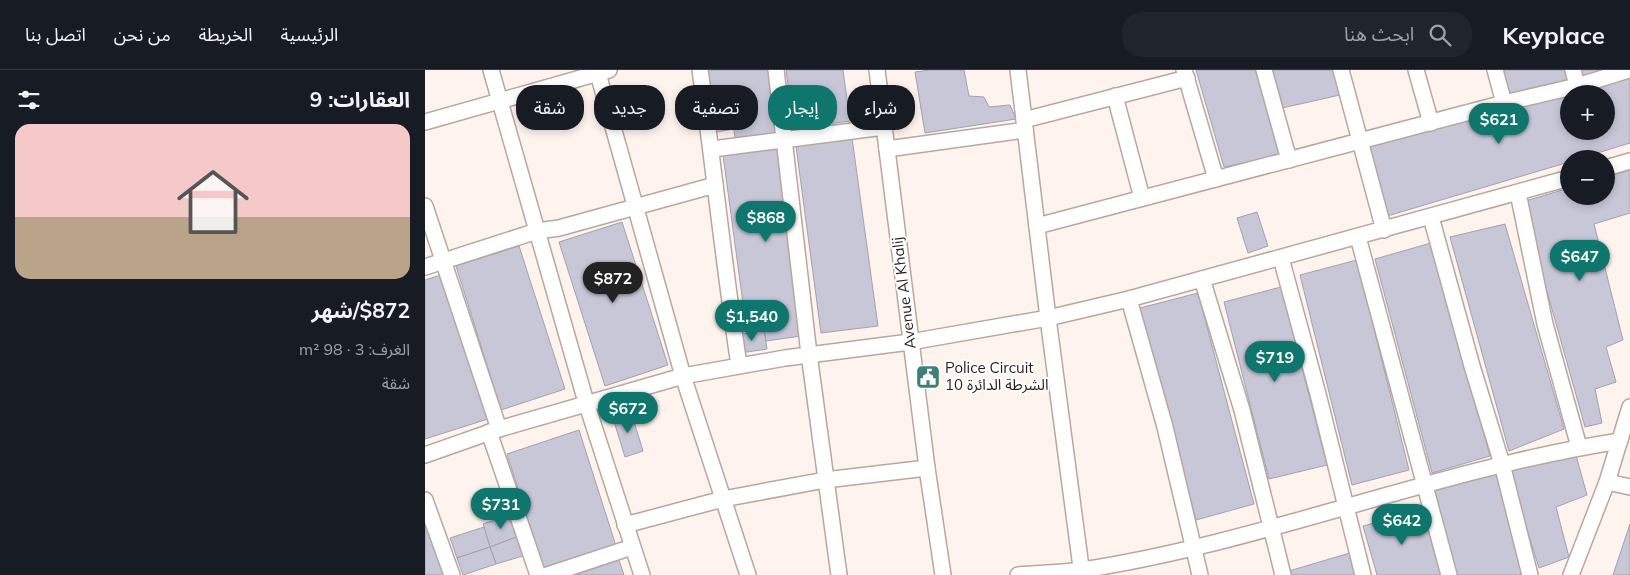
<!DOCTYPE html>
<html lang="ar">
<head>
<meta charset="utf-8">
<style>
  body { margin:0; font-family:Mulish,"Noto Sans Arabic",sans-serif; background:#20242c; color:#f1f3f6; direction:rtl; height:100vh; display:flex; flex-direction:column; font-size:19px; white-space:nowrap }
  * { box-sizing:border-box; margin:0 }
  p { font-size:16px; color:#9ea1a6 }
  .icon { flex:none; width:28px; height:28px; fill:none; stroke:currentColor; stroke-width:2; stroke-linecap:round; stroke-linejoin:round }
  .map { position:relative; flex:1; overflow:hidden; direction:ltr }
  .drawer { display:flex; flex-direction:column; background:#171b24; width:425px }
  .drawer>* { flex:none }
  .hud { position:absolute; left:15px; top:15px; width:475px; height:45px; direction:rtl; display:flex; gap:10px }
  .controls { position:absolute; left:1135px; top:15px; display:grid; gap:10px }
  .controls a { display:grid; place-items:center; width:55px; height:55px; border-radius:50%; background:#171b24; box-shadow:0 2px 8px #0003; font-size:25px }
  .price { position:absolute; translate:-50% -42px; padding:0 11px; border-radius:18px; background:#0f766e; color:#fff; font-size:16px; line-height:32px; filter:drop-shadow(0 1px 2px #0008) }
  .price::after { content:''; position:absolute; left:50%; top:30px; width:15px; height:11px; margin-left:-8px; background:inherit; clip-path:polygon(0 0,100% 0,50% 100%) }
  .price.on { background:#222; color:#fff }
  ul { padding:0; list-style:none }
  li { display:grid; align-content:center; gap:10px; height:265px; padding:0 15px }
  li span { display:grid; place-items:center; height:155px; border-radius:15px; color:#555 }
  li>.icon { margin-inline-start:auto }
  span .icon { width:90px; height:90px; fill:#fffc; stroke-width:1 }
  li b { font-size:21px }
  h2 { display:flex; justify-content:space-between; align-items:center; height:60px; padding:0 15px; font-size:21px }
  .tag { padding:0 18px; border-radius:20px; background:#171b24; box-shadow:0 2px 8px #0003; font-size:18px; line-height:45px }
  .tag.on { background:#0f766e; color:#fff }
  header { display:flex; align-items:center; gap:30px; box-sizing:border-box; height:70px; padding:0 25px; background:#171b24; border-bottom:1px solid #363941 }
  header strong { font-size:24px }
  nav { display:flex; gap:28px; margin-inline-start:auto; font-size:18px }
  .search { width:350px; height:45px; background:#20242c; display:flex; align-items:center; gap:12px; box-sizing:border-box; padding:0 18px; border-radius:20px; color:#9ea1a6; font-size:19px }
  main { display:flex; flex:1; min-height:0 }
  .map>svg:first-child { display:block }
  .building { fill:#c8c7d8; stroke:#a2a1b2; fill-rule:evenodd }
  .lines { fill:none; stroke-linecap:round; stroke-linejoin:round }
  .street-casing { stroke:#b8a79e; stroke-width:18 }
  .street { stroke:#fff; stroke-width:15 }
  .labels { text-anchor:middle; stroke-width:4; stroke-linejoin:round; paint-order:stroke }
  .street-label { font-size:15px; fill:#261f1c; stroke:#fff }
  .poi-label { font-size:15px; fill:#261f1c; stroke:#fff; text-anchor:start }
</style>
</head>
<body>
<header>
<strong>Keyplace</strong>
<div class="search"><svg class="icon" aria-label="search" viewBox="0 0 24 24"><circle cx="10" cy="10" r="6"/><path d="M15 15l6 6"/></svg>ابحث هنا</div>
<nav><a>الرئيسية</a><a>الخريطة</a><a>من نحن</a><a>اتصل بنا</a></nav>
</header>
<main>
<div class="map">
<svg width="1205" height="505" viewBox="0 0 1205 505">
  <rect width="100%" height="100%" fill="#fef3ed"/>
  <g class="building">
    <polygon points="283,0 344,0 353,63 310,69 309,59 291,62"/>
    <polygon points="361,0 418,0 425,51 369,59"/>
    <polygon points="504,0 539,0 544,26 559,27 564,37 585,35 591,49 500,63 490,2"/>
    <polygon points="771,0 833,0 855,85 799,97"/>
    <polygon points="847,0 909,0 915,25 857,38"/>
    <polygon points="1075,0 1144,0 1148,12 1082,28"/>
    <polygon points="1152,0 1188,0 1155,11"/>
    <path d="M1205 4V73L1153 89H1144V92L959 147 938 74ZM1144 24H1181V61H1144Z"/>
    <polygon points="427,68 453,256 396,263 371,76"/>
    <polygon points="358,76 383,265 341,271 339,260 322,263 298,85"/>
    <polygon points="1205,100 1205,143 1169,154 1198,270 1181,277 1191,312 1170,319 1177,353 1160,357 1097,132 1144,118 1144,126 1181,126 1181,107"/>
    <polygon points="832,142 843,176 823,183 812,148"/>
    <polygon points="197,152 243,295 180,316 134,172"/>
    <polygon points="1080,154 1139,359 1084,381 1025,167"/>
    <polygon points="1006,173 1065,386 1007,403 950,189"/>
    <polygon points="94,176 140,319 76,340 31,196"/>
    <polygon points="932,190 984,400 927,415 875,205"/>
    <polygon points="16,205 63,349 0,369 0,210"/>
    <polygon points="856,217 902,395 844,409 799,232"/>
    <polygon points="773,223 829,434 771,450 715,238"/>
    <polygon points="339,260 342,279 315,283 312,265"/>
    <polygon points="206,342 218,381 200,387 188,348"/>
    <polygon points="154,360 191,476 119,500 82,384"/>
    <polygon points="1149,378 1162,425 1131,437 1144,487 1114,498 1082,396"/>
    <polygon points="1072,400 1102,505 1031,505 1007,419"/>
    <polygon points="997,440 1016,505 952,505 938,456"/>
    <polygon points="87,444 94,466 65,477 58,454"/>
    <polygon points="0,445 21,505 0,505"/>
    <polygon points="1205,454 1205,505 1188,505"/>
    <polygon points="59,457 65,477 32,488 25,468"/>
    <polygon points="94,466 101,485 71,494 65,477"/>
    <polygon points="65,477 71,494 38,505 32,488"/>
    <polygon points="928,482 934,505 865,505 864,501"/>
    <polygon points="194,490 199,505 150,505"/>
  </g>
  <g class="lines">
    <defs>
      <g id="street">
        <polyline points="66,0 161,332 217,505"/>
        <polyline points="172,0 258,306 323,505"/>
        <path d="M275 0C289 98 299 197 314 295"/>
        <polyline points="351,0 384,284 414,505"/>
        <polyline points="452,0 502,398 518,505"/>
        <polyline points="593,0 623,248 657,505"/>
        <polyline points="759,0 791,109"/>
        <polyline points="839,0 864,90"/>
        <polyline points="916,0 959,160"/>
        <polyline points="991,0 1006,53"/>
        <polyline points="1070,0 1079,33"/>
        <polyline points="1148,0 1152,16"/>
        <polyline points="690,26 717,128"/>
        <polyline points="599,50 762,8"/>
        <polyline points="0,52 184,0"/>
        <polyline points="287,79 459,57"/>
        <polyline points="462,79 600,60"/>
        <polyline points="1181,98 1205,91"/>
        <polyline points="1093,123 1120,254 1154,377"/>
        <polyline points="0,136 74,359"/>
        <polyline points="1006,147 1047,296 1077,394 1105,505"/>
        <polyline points="612,156 1079,33 1152,16 1204,0"/>
        <polyline points="933,167 1024,505"/>
        <polyline points="856,188 893,324 938,505"/>
        <polyline points="0,197 112,161 134,158 290,115"/>
        <polyline points="777,209 817,340 858,505"/>
        <polyline points="704,229 740,357 775,505"/>
        <polyline points="64,362 113,505"/>
        <polyline points="0,385 74,359 258,306 360,288 485,272 623,248 704,229 1144,108"/>
        <polyline points="1182,412 1205,417"/>
        <polyline points="0,430 27,505"/>
        <polyline points="200,455 298,429 400,410 502,398"/>
        <polyline points="122,505 207,477"/>
        <path d="M593 505C614 503 636 503 657 500 840 472 1012 399 1195 371"/>
        <polyline points="1146,505 1182,412 1205,337"/>
      </g>
    </defs>
    <use href="#street" class="street-casing"/>
    <use href="#street" class="street"/>
  </g>
  <defs>
    <symbol id="civic-square" viewBox="-11 -11 22 22"><rect x="-9" y="-9" width="18" height="18" rx="4" fill="#3d8176" stroke="#fff"/><path d="M-.6-6.5H3V-4.5H.6V-3L4-1V1h2V6H-6V1h2V-1L-.6-3ZM-1.2 2.5V6h2.4V2.5Z" fill="#fff"/></symbol>
  </defs>
  <g fill-rule="evenodd">
    <use href="#civic-square" x="489" y="293" width="28" height="28"/>
  </g>
  <g class="labels">
    <g class="street-label">
      <text transform="translate(479 223) rotate(-97)" y="5">Avenue Al Khalij</text>
    </g>
    <g class="poi-label">
      <text x="520" y="303">Police Circuit<tspan x="520" dy="17">10 الشرطة الدائرة</tspan></text>
    </g>
  </g>
</svg>
<div class="controls">
<a>+</a>
<a>−</a>
</div>
<b class="price" style="left:1074px;top:75px">$621</b>
<b class="price" style="left:341px;top:173px">$868</b>
<b class="price" style="left:1155px;top:212px">$647</b>
<b class="price on" style="left:188px;top:234px">$872</b>
<b class="price" style="left:327px;top:272px">$1,540</b>
<b class="price" style="left:850px;top:313px">$719</b>
<b class="price" style="left:203px;top:364px">$672</b>
<b class="price" style="left:76px;top:460px">$731</b>
<b class="price" style="left:977px;top:476px">$642</b>
<div class="hud">
<a class="tag">شراء</a>
<a class="tag on">إيجار</a>
<a class="tag">تصفية</a>
<a class="tag">جديد</a>
<a class="tag">شقة</a>
</div>
</div>
<section class="drawer">
<h2>العقارات: 9<svg class="icon" aria-label="filters" viewBox="0 0 24 24"><path d="M4 7h16M4 17h16"/><circle cx="9" cy="7" r="2"/><circle cx="15" cy="17" r="2"/></svg></h2>
<ul>
<li><span style="background:linear-gradient(#f6c9c9 60%,#b9a48a 0)"><svg class="icon" aria-label="home" viewBox="0 0 24 24"><path d="M3 11l9-7 9 7M6 9v11h12V9"/></svg></span><div><b>$872/شهر</b><p>الغرف: 3 · 98 m²</p><p>شقة</p></div></li>
</ul>
</section>
</main>
</body>
</html>
